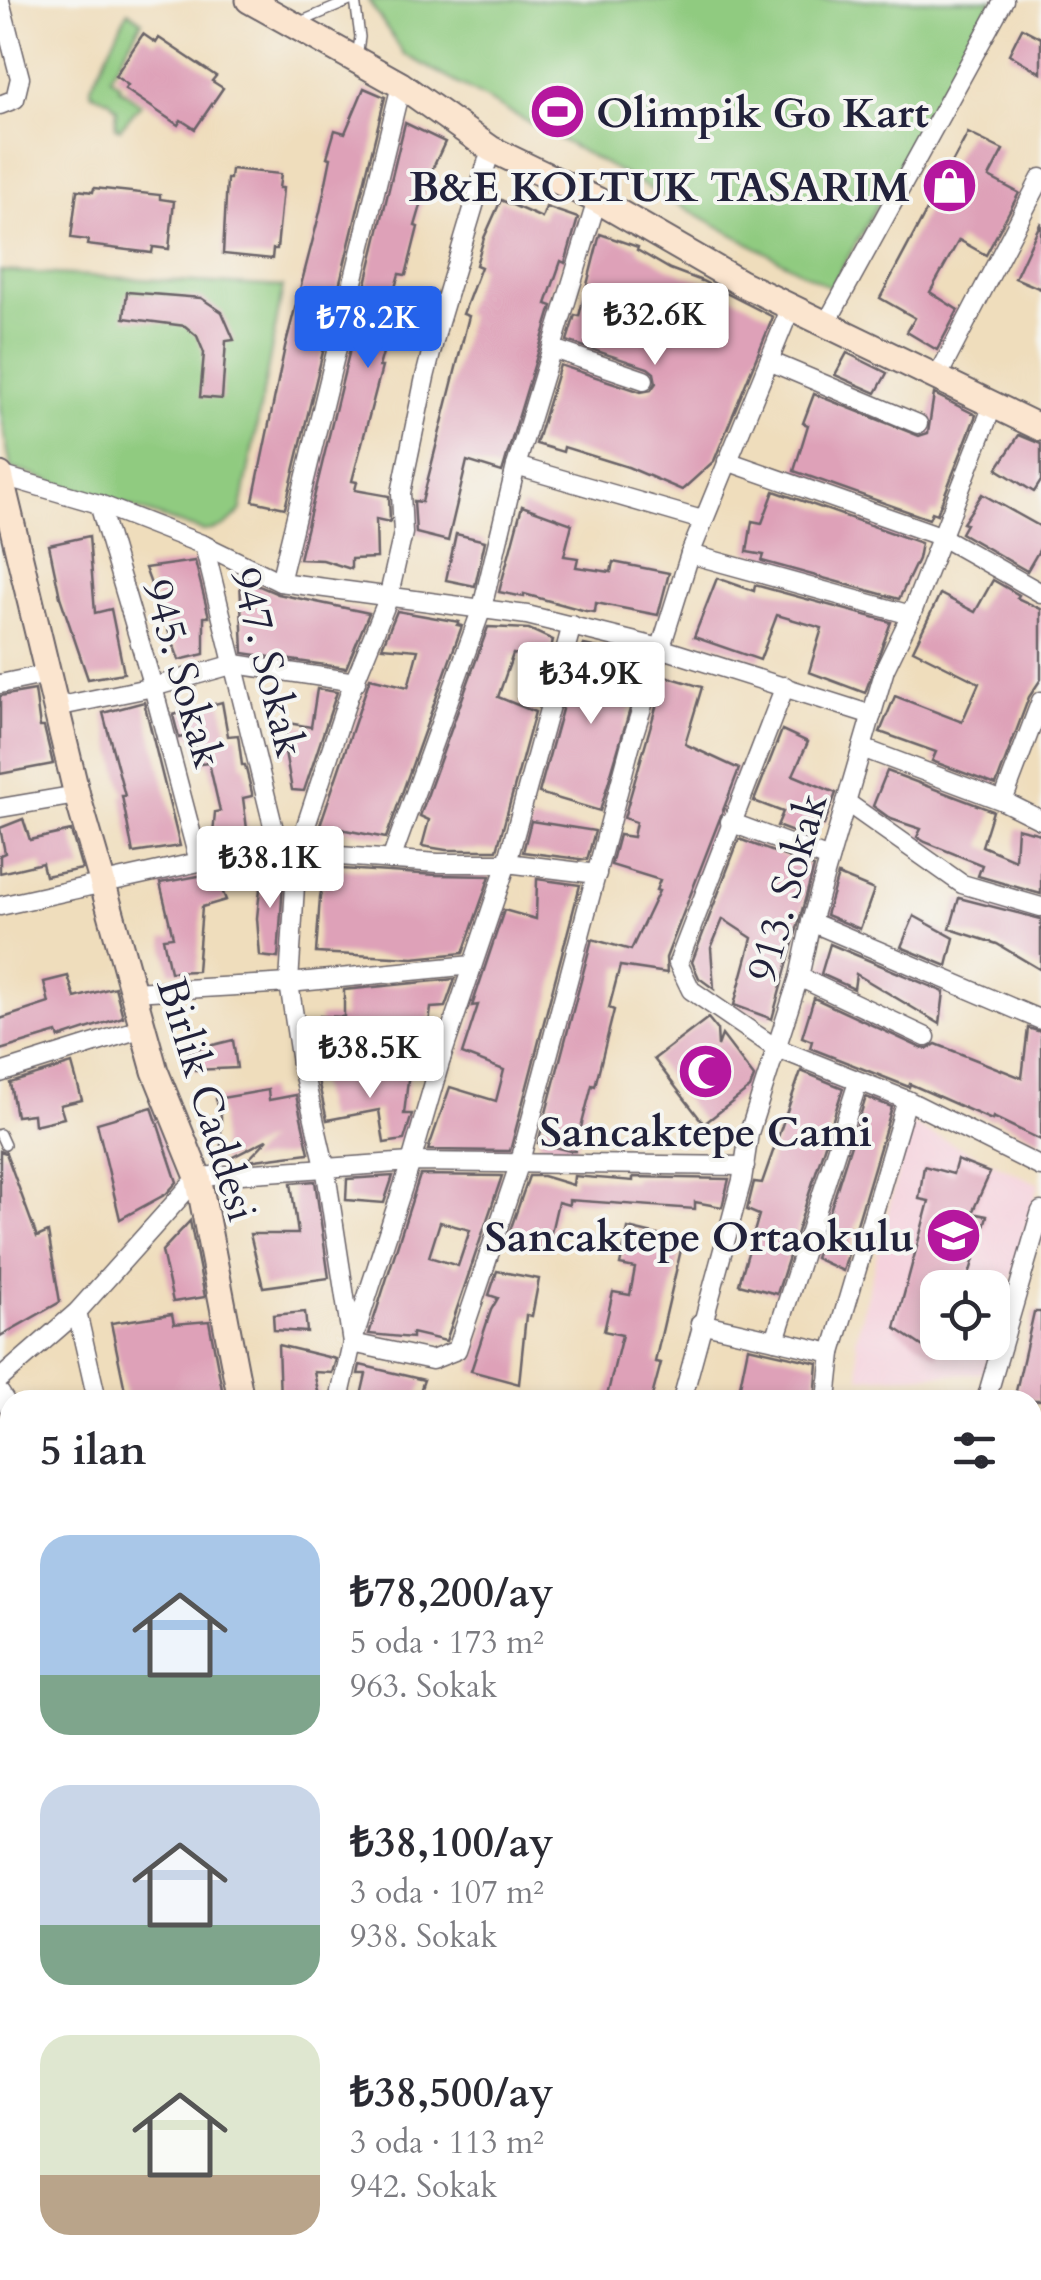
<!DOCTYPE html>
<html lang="tr">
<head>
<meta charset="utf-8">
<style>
  body { margin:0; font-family:Cardo,serif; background:#f2f2f3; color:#2b2b33; height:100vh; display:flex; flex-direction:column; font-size:38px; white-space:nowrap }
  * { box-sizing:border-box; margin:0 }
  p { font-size:32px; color:#7c7c81 }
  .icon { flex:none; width:55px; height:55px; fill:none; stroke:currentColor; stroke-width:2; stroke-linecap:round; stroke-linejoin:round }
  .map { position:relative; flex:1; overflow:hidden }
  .side { position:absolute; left:0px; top:1390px; width:1042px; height:890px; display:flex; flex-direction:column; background:#fff; border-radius:30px 30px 0 0; box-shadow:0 5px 15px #0003 }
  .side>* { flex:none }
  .controls { position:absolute; left:920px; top:1270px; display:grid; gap:20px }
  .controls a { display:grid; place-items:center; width:90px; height:90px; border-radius:20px; background:#fff; box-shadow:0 5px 15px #0003; font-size:50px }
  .price { position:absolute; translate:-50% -85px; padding:0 22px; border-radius:10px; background:#fff; color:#222; font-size:32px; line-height:65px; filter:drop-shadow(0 2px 5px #0008) }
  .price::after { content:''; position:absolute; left:50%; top:60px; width:30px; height:22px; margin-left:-15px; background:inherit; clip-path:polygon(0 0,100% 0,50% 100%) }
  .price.on { background:#2563eb; color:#fff }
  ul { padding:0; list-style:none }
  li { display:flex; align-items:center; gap:30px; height:250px; padding:0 40px }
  li span { display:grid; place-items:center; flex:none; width:280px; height:200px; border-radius:30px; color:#555 }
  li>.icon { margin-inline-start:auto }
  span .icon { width:120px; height:120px; fill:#fffc; stroke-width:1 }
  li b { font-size:42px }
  h2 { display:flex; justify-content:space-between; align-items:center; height:120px; padding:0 40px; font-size:42px }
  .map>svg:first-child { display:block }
  .built { fill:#f5cfdb; fill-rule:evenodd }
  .green { fill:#90cb80; stroke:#59765e; stroke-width:2.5 }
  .building { fill:#dea1b8; fill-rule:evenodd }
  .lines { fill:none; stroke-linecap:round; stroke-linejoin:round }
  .service-casing { stroke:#6a6368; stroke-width:12 }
  .minor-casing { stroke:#6a6368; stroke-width:21 }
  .tertiary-casing { stroke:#6a6368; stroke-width:26 }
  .secondary-casing { stroke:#6a6368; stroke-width:29 }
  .service { stroke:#fff; stroke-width:9 }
  .minor { stroke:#fff; stroke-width:18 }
  .tertiary { stroke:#fff; stroke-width:22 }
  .secondary { stroke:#fbe5cf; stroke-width:25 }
  .labels { text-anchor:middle; stroke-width:8; stroke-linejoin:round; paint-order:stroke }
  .poi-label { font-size:42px; font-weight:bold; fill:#22223b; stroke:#f6f6f2; text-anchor:end }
  .street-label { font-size:42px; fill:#22223b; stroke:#f6f6f2 }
</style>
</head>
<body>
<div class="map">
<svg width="1041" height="2280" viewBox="0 0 1041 2280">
  <rect width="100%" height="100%" fill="#f6f6f2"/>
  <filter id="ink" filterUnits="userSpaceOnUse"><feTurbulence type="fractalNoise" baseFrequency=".01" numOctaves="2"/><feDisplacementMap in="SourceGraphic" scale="20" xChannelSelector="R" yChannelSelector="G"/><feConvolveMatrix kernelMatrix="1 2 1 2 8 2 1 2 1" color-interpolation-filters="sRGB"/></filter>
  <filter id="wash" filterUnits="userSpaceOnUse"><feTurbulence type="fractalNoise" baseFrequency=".0048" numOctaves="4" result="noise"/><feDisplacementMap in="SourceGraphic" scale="40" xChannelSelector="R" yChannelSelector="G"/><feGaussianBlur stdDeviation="2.25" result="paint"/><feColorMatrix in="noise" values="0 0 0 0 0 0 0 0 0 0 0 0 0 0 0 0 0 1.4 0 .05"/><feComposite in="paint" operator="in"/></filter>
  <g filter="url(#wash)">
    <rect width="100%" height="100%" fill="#efddbc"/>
    <path class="built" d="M910 1124 1039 1184 984 1373 860 1378 856 1338ZM938 1288H992V1342H938Z"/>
    <g class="green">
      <polygon points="368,0 993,0 831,288 404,54"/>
      <polygon points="128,11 142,21 110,77 120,85 119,88 141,104 120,129 115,127 117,109 109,100 91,93 91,86"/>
      <path d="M0 271 283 287 241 510C229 525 222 530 203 531L11 468 0 409Z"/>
    </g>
    <g id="blocks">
      <g class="building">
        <polygon points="1022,28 1041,38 1041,73 1009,54"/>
        <polygon points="143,34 156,43 159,38 216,76 212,81 223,88 195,129 181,120 178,125 125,89 128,85 115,76"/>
        <polygon points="364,88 385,97 285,508 253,501 285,347 320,212 331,158 327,157 335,130 345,133"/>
        <polygon points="405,123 445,142 431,172 415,226 418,227 406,275 399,274 392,298 388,297 379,340 386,342 379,367 382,367 352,481 357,482 355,490 389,496 390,522 376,519 377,558 351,559 351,569 323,560 299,559"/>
        <polygon points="968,133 1003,150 989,177 1019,193 986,255 959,240 930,292 958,310 937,350 907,332 915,318 880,298"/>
        <polygon points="231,169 281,174 279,188 283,188 277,249 273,249 272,259 223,254 227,179 230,179"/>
        <polygon points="94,188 160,195 160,199 174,201 169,249 153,247 152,253 87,245 88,240 71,238 77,190 93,192"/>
        <polygon points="501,200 542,218 546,207 578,218 565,263 561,261 546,304 552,306 502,472 467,461 448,541 416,533 414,501 422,502 469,316 463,314 481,267 476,265 484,238"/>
        <polygon points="1041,222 1041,289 1015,278"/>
        <polygon points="600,234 638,247 637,250 670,269 702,281 773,317 714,461 682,490 628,467 564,447 563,452 536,444 560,365 641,392 651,390 656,383 654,373 648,368 567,341 575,315 579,316"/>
        <polygon points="127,292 201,298 222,312 234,340 226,341 222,399 200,397 204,353 197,336 185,326 124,318"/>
        <polygon points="847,353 887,373 876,393 835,375"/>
        <polygon points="814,394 919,436 928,433 934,394 976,415 937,514 932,512 929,519 794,471 808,425 803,423"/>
        <polygon points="1019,435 1041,444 1041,481 1034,492 997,469"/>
        <polygon points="774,491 921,543 918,559 899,599 762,561 764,555 747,552 752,521 762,523"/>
        <polygon points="982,494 1041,527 1041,547 1027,571 961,533 966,524 963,523"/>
        <polygon points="522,506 572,524 564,556 578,558 576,567 611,572 613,562 669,573 658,615 596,603 595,612 586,611 524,594 524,597 499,592"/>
        <polygon points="456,534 485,541 475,586 446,580"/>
        <polygon points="89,536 95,613 111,609 124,673 88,679 60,597 49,545"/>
        <polygon points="195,561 209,617 204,617 204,654 179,660 145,568"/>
        <polygon points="240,578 278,594 369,613 346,668 243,653"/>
        <polygon points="717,578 754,591 755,585 891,622 865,693 809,672 822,628 777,615 760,660 694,637"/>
        <polygon points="993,580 1019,595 1017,598 1041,609 1041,679 1029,697 996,785 932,761 936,752 880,732 895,696 962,722 979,683 913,650 940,594 975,612"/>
        <polygon points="397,611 459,622 457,625 462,626 386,838 320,825 370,678 408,687 418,650 382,647"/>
        <polygon points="488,627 529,629 553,640 548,661 513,654 498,697 535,712 497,850 446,850 422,846 429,820 420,816"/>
        <polygon points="584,645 645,658 600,811 539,793 566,695"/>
        <polygon points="665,676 702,687 685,744 739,769 666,958 667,973 620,966 609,1008 614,1010 595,1086 592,1085 575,1151 570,1151 538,1143 592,939 631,950 659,891 656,890 660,880 611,865 619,835 633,837 636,822 624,818"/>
        <polygon points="317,689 337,692 304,791 292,790 284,746 288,723 311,727"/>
        <polygon points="35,690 40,727 44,727 53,764 0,774 0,696"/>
        <polygon points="144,702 180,846 133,853 122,796 125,796 103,713"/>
        <polygon points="222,702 228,736 238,735 242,765 245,765 252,793 252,796 243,798 247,829 213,835 215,812 220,811 209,763 201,764 192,735 179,738 173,715"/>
        <polygon points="782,730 808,742 793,775 836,793 824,825 819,823 811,839 777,826 783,812 754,801"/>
        <polygon points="887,771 993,811 982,846 1015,860 1017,828 1041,834 1041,894 978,876 982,865 925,842 917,837 921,829 891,819 873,806"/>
        <polygon points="23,819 30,840 71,831 82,869 45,876 42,863 0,873 0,855 5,853 0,828"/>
        <polygon points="531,821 595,831 587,860 523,852"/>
        <polygon points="739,839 814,867 772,1019 734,1005 752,938 723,919 711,948 714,989 699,978 692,962"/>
        <polygon points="284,867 278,958 260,956 257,918 262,869"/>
        <polygon points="326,868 437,875 490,876 463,953 413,958 316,953 320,897"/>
        <polygon points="215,873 226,900 202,907 197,971 170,972 163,938 173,937 160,883"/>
        <polygon points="838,875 874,890 860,929 826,915"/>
        <polygon points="537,879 580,885 510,1151 428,1150 450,1087 496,1101 504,1070 462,1054 478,1005 472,1006 504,910 536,919"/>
        <polygon points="959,898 1041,919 1041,970 997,944 950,929"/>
        <polygon points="914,916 954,938 947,966 901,947"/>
        <polygon points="830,944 944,992 940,1024 856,974 854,989 821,974"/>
        <polygon points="68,976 75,998 115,987 123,1017 59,1038 57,1033 0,1050 0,1019 49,1003 44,982"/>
        <polygon points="455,979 445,1007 431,1008 426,1047 347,1049 320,1046 320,1016 344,1017 344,990"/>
        <polygon points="814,998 921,1048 928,1049 936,1044 1022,1078 1028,1028 1041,1032 1041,1140 993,1117 992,1120 910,1084 909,1087 810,1048 812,1041 802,1037"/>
        <polygon points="708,1018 717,1029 718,1046 722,1035 754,1077 750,1088 704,1124 654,1059"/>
        <polygon points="233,1040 237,1068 195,1070 189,1051"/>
        <polygon points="72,1064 82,1100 60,1105 64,1118 34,1125 33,1114 16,1116 10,1083"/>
        <polygon points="801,1071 843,1088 777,1294 739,1284 759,1215 747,1210 754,1182 762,1183"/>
        <polygon points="409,1072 404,1114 412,1114 404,1140 384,1143 379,1110 327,1120 318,1080"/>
        <polygon points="268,1090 269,1100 296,1095 309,1153 247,1161 268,1139 221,1163 221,1116 216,1099"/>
        <polygon points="866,1097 892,1107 843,1271 815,1258"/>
        <polygon points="152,1107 177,1182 166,1194 120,1219 97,1123"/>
        <polygon points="0,1151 6,1153 37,1237 48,1232 60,1302 0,1336"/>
        <polygon points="957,1160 990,1173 972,1213 987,1216 965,1288 938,1288 938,1357 895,1328 929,1201 919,1199 924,1166 953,1174"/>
        <path d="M420 1175 502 1176 446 1341 412 1333V1338L369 1334ZM440 1222 470 1230 458 1266 429 1257Z"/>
        <polygon points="393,1176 384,1203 346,1200 347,1179"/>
        <polygon points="529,1176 543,1176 573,1185 574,1176 633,1181 633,1177 729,1179 722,1207 695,1202 695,1209 569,1200 569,1205 558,1202 547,1250 506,1242"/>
        <polygon points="315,1181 329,1278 263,1287 250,1234 298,1234 291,1183"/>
        <polygon points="190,1221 205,1297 173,1302 162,1251"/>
        <polygon points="628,1228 683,1241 655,1362 661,1363 651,1400 606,1400 622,1335 604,1331 613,1292 630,1295 635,1268 620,1265"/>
        <polygon points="497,1271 539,1279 532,1316 526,1315 519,1384 471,1371 491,1310 498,1298 489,1295"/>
        <polygon points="305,1312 307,1332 274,1330 273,1315"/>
        <polygon points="1034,1312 1041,1312 1041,1400 1014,1400"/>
        <polygon points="172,1314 174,1324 209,1321 224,1400 127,1400 111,1323"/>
        <polygon points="278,1345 336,1359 332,1373 314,1372 319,1396 280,1399"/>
        <polygon points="748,1347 818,1363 815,1400 737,1400"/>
        <polygon points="360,1365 424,1380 417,1400 360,1400 366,1374 358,1374"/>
      </g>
    </g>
  </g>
  <g filter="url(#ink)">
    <use href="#blocks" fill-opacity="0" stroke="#6a6368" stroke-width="2.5"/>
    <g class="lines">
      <defs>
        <g id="service">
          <polyline points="355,0 360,37 357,57"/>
          <polyline points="300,22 352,0"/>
          <polyline points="0,1134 5,1145"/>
          <polyline points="1032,2235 1041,2235"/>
        </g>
        <g id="minor">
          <polyline points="0,1 20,78 15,99 0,105"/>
          <polyline points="491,149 437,329 425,377 401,493 403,533 388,599 349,695 297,853 289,983 301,1063 325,1166 352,1343 432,1360 457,1350 519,1165 631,743 690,554 791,307"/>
          <polyline points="826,324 1004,0"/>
          <polyline points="553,349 644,380"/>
          <polyline points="769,361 918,424"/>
          <polyline points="937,378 1041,178"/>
          <polyline points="727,461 940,536 1041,593"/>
          <polyline points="516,466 702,520"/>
          <polyline points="0,475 99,504 204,545 280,582 527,615 660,648 872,715"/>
          <polyline points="99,504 153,687 199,862"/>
          <polyline points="204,545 280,854"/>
          <polyline points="690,554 911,615"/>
          <polyline points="280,582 401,85"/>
          <polyline points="0,684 48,674"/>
          <polyline points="785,686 678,963 691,990 774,1047 907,1100 1041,1167"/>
          <polyline points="56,707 153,687 235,664 356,682"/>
          <polyline points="862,748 1003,801 1041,820"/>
          <polyline points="1003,801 1041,701"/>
          <polyline points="846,802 962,884 1041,907"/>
          <polyline points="0,808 77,795"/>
          <polyline points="730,822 829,859"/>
          <polyline points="391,860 482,608 516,466 597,200"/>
          <polyline points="0,906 199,862 297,853 438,863 507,863 597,874"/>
          <polyline points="811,922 1041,1020"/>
          <polyline points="799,977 926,1037"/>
          <polyline points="133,992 289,983 472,965"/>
          <polyline points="301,1063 441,1059"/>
          <polyline points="0,1073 143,1028"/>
          <polyline points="77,1312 97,1400"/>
          <polyline points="700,1323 832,1353"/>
          <polyline points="775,1340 858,1082"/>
          <polyline points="0,1379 77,1312 198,1177 411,1162 745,1166"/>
          <polyline points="0,1393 10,1409"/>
          <polyline points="339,1400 352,1343 411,1162 441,1059 507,863 572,625"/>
          <polyline points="682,1400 742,1180 749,1133 799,977 811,922 885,669 911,615 993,405"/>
          <polyline points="827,1400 832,1353 907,1100"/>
          <polyline points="986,1400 1041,1211"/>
          <polyline points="7,1475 10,1632"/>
          <polyline points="1032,1565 1041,1566"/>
          <polyline points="0,1818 10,1819"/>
          <polyline points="1032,1892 1041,1893"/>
          <polyline points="0,1961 10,1963"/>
          <polyline points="1032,2070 1041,2071"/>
          <polyline points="0,2278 2,2280"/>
          <polyline points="17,2280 22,2270"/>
          <polyline points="866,2280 867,2270"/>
        </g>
        <g id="tertiary">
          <polyline points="242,2270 243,2280"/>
          <polyline points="267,2270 268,2280"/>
        </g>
        <g id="secondary">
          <polyline points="249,0 401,85 491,149 597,200 741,283 1041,428"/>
          <polyline points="0,475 77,795 102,881 155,1071 198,1177 241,1400"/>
          <polyline points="595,2270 602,2280"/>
        </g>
      </defs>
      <use href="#service" class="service-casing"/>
      <use href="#minor" class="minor-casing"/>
      <use href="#tertiary" class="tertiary-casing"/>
      <use href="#secondary" class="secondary-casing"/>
      <use href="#service" class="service"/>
      <use href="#minor" class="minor"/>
      <use href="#tertiary" class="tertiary"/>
      <use href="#secondary" class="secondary"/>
    </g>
  </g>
  <defs>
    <symbol id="stadium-disc" viewBox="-11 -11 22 22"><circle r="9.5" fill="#b5179e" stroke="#f6f6f2"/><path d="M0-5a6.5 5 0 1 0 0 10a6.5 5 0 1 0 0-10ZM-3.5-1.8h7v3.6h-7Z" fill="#fff"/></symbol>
    <symbol id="shop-disc" viewBox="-11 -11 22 22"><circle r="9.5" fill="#b5179e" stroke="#f6f6f2"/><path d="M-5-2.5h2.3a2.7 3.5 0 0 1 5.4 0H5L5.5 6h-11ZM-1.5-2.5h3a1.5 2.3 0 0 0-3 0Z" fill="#fff"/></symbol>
    <symbol id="mosque-disc" viewBox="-11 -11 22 22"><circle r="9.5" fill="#b5179e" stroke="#f6f6f2"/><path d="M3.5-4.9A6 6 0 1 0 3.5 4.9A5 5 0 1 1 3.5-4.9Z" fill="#fff"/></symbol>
    <symbol id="school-disc" viewBox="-11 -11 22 22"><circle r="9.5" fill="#b5179e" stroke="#f6f6f2"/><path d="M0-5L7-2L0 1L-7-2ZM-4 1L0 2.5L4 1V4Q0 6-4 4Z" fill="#fff"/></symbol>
  </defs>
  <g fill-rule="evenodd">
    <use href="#stadium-disc" x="526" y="80" width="63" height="63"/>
    <use href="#shop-disc" x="918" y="154" width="63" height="63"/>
    <use href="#mosque-disc" x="674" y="1040" width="63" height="63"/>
    <use href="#school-disc" x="922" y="1204" width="63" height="63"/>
  </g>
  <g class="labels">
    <g class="poi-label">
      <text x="596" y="127" text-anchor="start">Olimpik Go Kart</text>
      <text x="910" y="201">B&amp;E KOLTUK TASARIM</text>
      <text x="706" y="1146" text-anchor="middle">Sancaktepe Cami</text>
      <text x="914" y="1251">Sancaktepe Ortaokulu</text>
    </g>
    <g class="street-label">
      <text transform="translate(269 662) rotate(76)" y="15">947. Sokak</text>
      <text transform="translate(184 673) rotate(74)" y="15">945. Sokak</text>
      <text transform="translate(786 887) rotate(-74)" y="15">913. Sokak</text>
      <text transform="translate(208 1099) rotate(73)" y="15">Birlik Caddesi</text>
    </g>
  </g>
</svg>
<div class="controls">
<a><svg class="icon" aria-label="locate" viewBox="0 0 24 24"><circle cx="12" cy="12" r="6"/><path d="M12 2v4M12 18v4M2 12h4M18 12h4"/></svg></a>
</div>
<b class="price" style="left:655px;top:368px">₺32.6K</b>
<b class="price on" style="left:368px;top:371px">₺78.2K</b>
<b class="price" style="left:591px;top:727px">₺34.9K</b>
<b class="price" style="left:270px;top:911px">₺38.1K</b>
<b class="price" style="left:370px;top:1101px">₺38.5K</b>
<section class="side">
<h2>5 ilan<svg class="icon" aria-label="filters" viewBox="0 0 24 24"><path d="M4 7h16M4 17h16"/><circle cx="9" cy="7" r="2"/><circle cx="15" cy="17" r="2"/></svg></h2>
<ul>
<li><span style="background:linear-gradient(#a9c7e8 70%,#7fa58c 0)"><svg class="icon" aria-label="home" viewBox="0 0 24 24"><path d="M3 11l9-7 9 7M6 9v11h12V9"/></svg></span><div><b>₺78,200/ay</b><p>5 oda · 173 m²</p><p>963. Sokak</p></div></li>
<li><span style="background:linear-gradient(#c9d6e8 70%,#7fa58c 0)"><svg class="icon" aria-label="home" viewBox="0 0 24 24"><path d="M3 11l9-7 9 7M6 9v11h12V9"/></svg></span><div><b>₺38,100/ay</b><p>3 oda · 107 m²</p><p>938. Sokak</p></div></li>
<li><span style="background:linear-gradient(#dfe7d0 70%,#b9a48a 0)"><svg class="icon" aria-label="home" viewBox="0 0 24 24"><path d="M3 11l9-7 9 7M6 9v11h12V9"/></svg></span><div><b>₺38,500/ay</b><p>3 oda · 113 m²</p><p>942. Sokak</p></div></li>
</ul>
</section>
</div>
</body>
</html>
